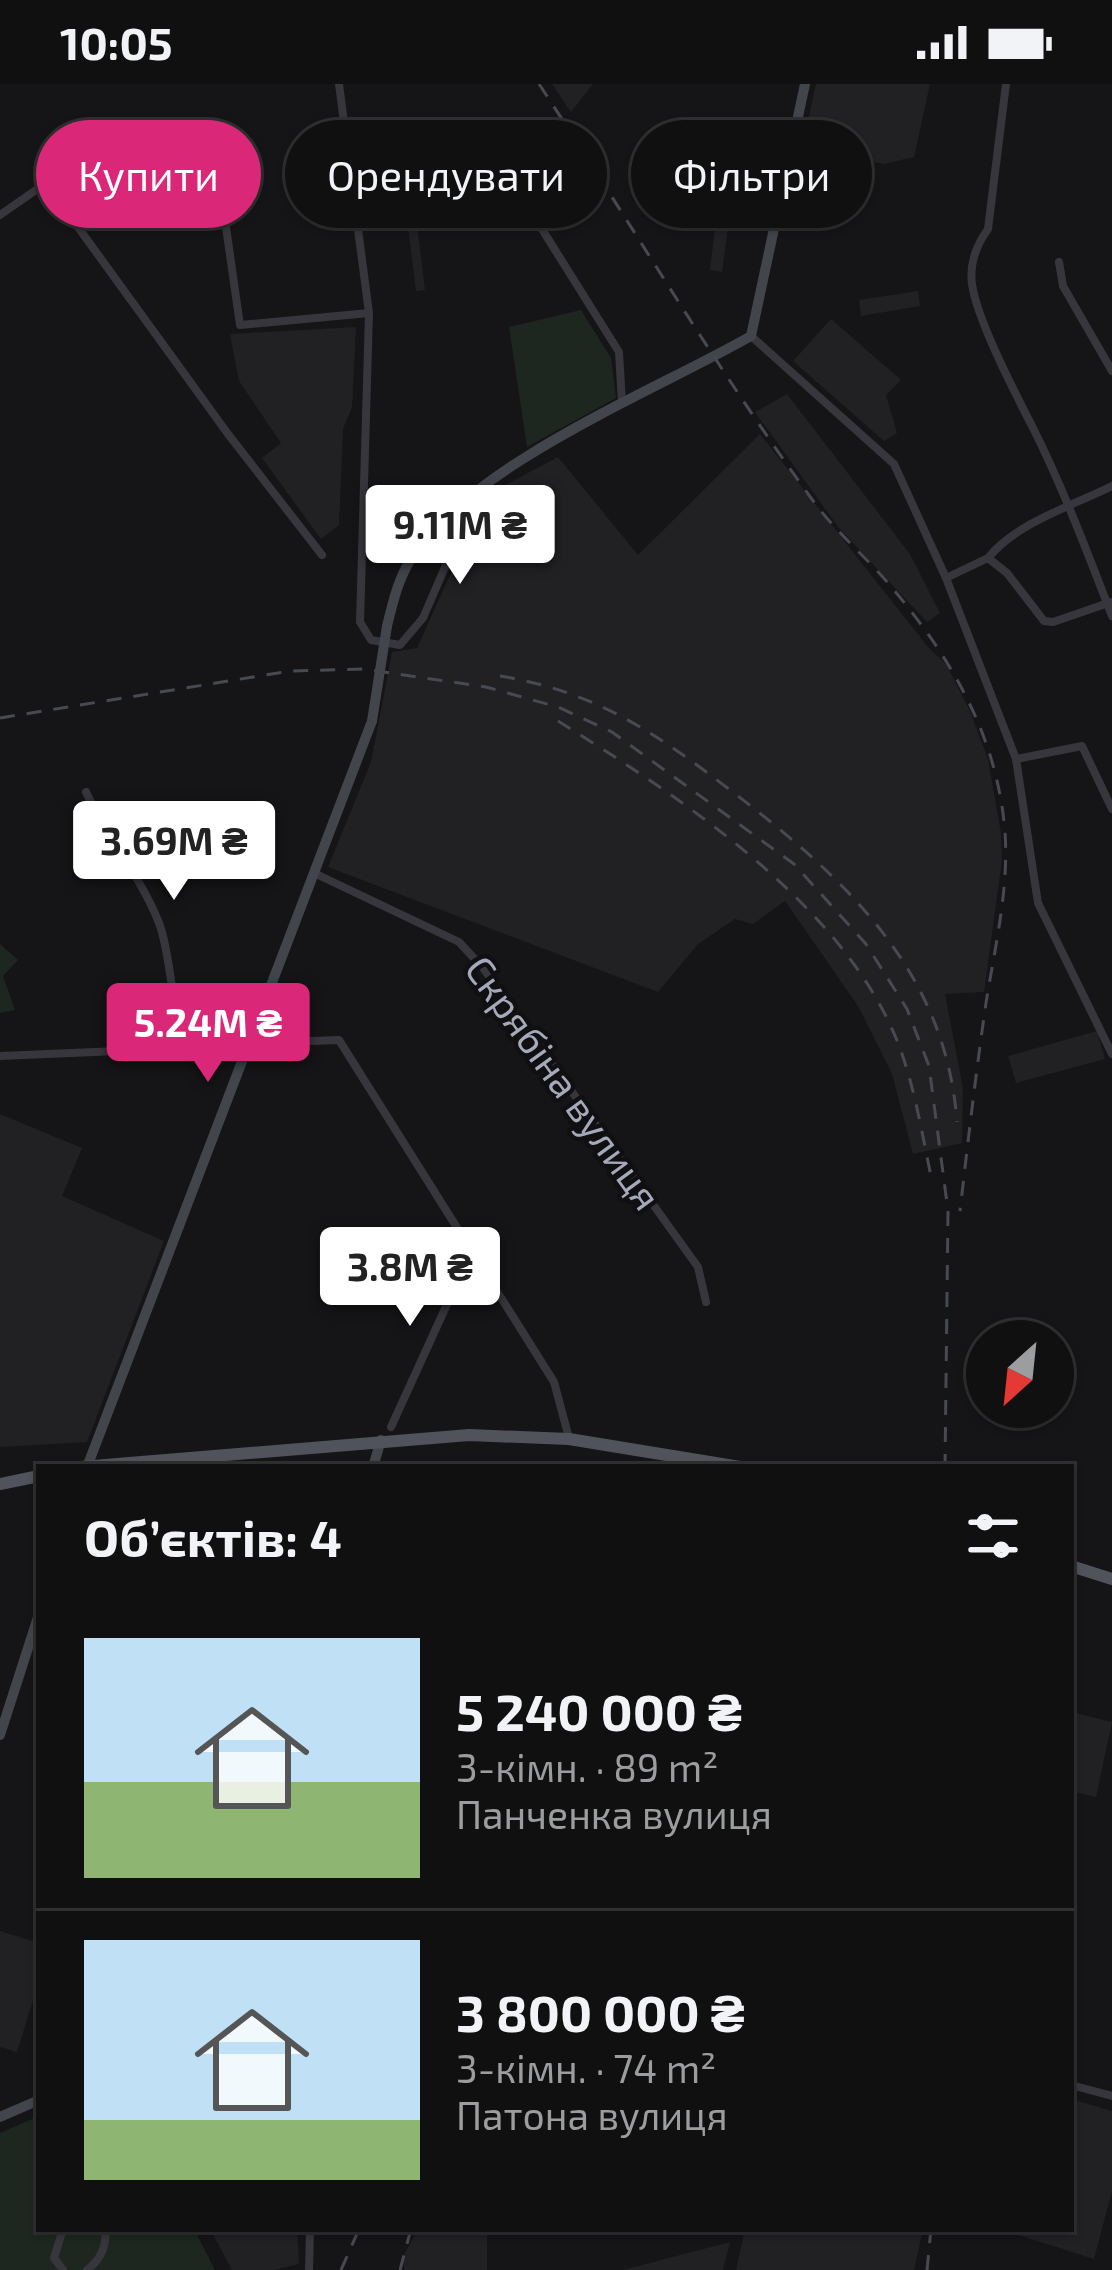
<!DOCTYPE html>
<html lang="uk">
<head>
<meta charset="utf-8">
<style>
  body { margin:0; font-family:"Exo 2",sans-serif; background:#1e1e1f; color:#f1f3f6; height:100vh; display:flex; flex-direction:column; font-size:45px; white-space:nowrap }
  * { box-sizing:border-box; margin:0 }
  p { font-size:39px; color:#9c9d9f }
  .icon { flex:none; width:66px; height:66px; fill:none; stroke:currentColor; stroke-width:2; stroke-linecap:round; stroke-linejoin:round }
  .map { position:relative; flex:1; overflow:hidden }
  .drawer { position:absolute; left:36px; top:1380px; width:1038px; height:768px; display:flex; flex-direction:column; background:#101011; border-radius:0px; box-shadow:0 3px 9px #0004,0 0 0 3px #303031 }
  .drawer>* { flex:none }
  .top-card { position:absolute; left:36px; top:36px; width:1041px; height:108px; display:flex; gap:24px }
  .needle { width:78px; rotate:207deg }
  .controls { position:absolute; left:966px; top:1236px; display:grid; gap:24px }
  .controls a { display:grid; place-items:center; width:108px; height:108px; border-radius:50%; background:#101011; box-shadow:0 3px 9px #0004,0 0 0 3px #303031; font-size:60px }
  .price { position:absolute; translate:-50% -102px; padding:0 27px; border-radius:12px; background:#fff; color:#222; font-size:39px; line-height:78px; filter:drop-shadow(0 3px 6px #0008) }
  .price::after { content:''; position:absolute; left:50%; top:72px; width:36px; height:27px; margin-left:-18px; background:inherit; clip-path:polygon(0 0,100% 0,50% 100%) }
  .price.selected { background:#db2777; color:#fff }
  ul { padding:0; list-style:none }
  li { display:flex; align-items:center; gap:36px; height:300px; padding:0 48px }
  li+li { border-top:3px solid #303031 }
  li span { display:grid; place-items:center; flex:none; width:336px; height:240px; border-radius:0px; color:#555 }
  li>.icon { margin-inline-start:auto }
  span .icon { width:144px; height:144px; fill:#fffc; stroke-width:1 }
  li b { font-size:51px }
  h2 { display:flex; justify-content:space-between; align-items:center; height:144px; padding:0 48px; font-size:51px }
  .tag { padding:0 42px; border-radius:54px; background:#101011; box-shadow:0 3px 9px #0004,0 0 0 3px #303031; font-size:42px; line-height:108px }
  .tag.selected { background:#db2777; color:#fff }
  .status { display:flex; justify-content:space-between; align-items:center; height:84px; padding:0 60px; background:#101011; direction:ltr }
  .status svg { height:33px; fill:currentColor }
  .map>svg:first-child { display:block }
  .built { fill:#212124 }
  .green { fill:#1d261f }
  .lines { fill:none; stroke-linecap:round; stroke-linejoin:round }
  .street { stroke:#36363c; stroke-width:8 }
  .secondary { stroke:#43454d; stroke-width:10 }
  .primary { stroke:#51535c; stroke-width:12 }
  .rail { stroke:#484a52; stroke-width:3; stroke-dasharray:15 12; stroke-linecap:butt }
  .secondary-bridge { stroke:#43454d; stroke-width:10 }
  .labels { text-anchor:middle; stroke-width:9; stroke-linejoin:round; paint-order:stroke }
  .street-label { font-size:39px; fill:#a6a9b9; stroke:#101012 }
</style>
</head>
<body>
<div class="status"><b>10:05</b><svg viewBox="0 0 49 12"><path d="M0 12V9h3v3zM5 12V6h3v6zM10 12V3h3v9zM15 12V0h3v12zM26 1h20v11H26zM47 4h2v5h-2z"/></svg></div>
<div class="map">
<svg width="1112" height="2186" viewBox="0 0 1112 2186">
  <rect width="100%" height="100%" fill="#151517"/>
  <g class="built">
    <polygon points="552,0 593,0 571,28"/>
    <polygon points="816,0 930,0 914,73 884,80 802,64"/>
    <polygon points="734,68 746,70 738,115 726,112"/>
    <polygon points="717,126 730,128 722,188 710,186"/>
    <polygon points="417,140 425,206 416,207 408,141"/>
    <polygon points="918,207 920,222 861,232 859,216"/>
    <polygon points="831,235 901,296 886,311 897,349 884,357 793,277"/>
    <polygon points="356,243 352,323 343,345 339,441 321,455 262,374 281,359 239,297 230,250"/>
    <polygon points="787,310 910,470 940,529 927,538 839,444 755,328"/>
    <polygon points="760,350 928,563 946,580 970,627 988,675 1001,749 1002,776 984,908 945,910 963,1004 962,1059 913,1070 892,990 858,922 785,817 753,840 735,835 698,860 658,908 328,783 371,678 392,568 417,564 460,469 512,430 496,406 558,373 638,471"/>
    <polygon points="1097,947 1105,975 1016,999 1008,972"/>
    <polygon points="0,1030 82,1064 62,1112 164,1157 87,1358 0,1363"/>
    <polygon points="1071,1628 1112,1638 1096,1713 1071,1707"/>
    <polygon points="0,1847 39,1859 39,1897 17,1968 0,1963"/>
    <polygon points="1071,2015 1112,2027 1112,2107 1094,2175 999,2145 1071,2145"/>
    <polygon points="210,2145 297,2145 299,2180 274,2186 232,2186"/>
    <polygon points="418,2145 487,2145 487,2186 404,2186 404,2171"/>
    <polygon points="745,2145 923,2145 914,2186 736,2186"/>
    <polygon points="730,2158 723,2186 623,2186"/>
  </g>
  <g class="green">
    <polygon points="581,226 611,274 616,314 527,363 509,243"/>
    <polygon points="0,860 18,876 3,892 15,926 0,929"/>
    <polygon points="39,2032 39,2145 194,2145 215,2186 0,2186 0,2049"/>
  </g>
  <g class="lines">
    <g class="street">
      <polyline points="339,0 369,229 360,538 371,556 400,561 423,534 449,474 466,448 493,434 476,408"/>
      <path d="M1006 0 988 145C975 163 968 183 973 206 981 243 1014 307 1032 342 1062 401 1088 470 1112 532"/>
      <polyline points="211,38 240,241 369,229"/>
      <polyline points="498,75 619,268 622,319"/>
      <polyline points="0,131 46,99 228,350 322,471"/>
      <polyline points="1059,178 1063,202 1112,287"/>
      <polyline points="751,252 894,380 946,494 1016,675 1038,819 1112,970"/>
      <path d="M988 474C1016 439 1072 422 1112 402"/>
      <polyline points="946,494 988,474 1007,489 1044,537 1053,538 1111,518"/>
      <polyline points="1016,675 1082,662 1112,725"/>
      <path d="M86 708C107 753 141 793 159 839 173 876 170 935 190 964"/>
      <polyline points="314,789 459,858 483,884 698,1183 706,1218"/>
      <polyline points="252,952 286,958 339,956 554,1298 569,1354"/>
      <polyline points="0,972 213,963 245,969"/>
      <polyline points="391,1343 470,1170"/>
      <polyline points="1071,2001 1112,2012"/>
      <polyline points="63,2145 54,2174 63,2186"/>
      <path d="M87 2186C100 2176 107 2162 105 2145"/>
      <polyline points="309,2186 310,2145"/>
    </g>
    <g class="secondary">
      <path d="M387 542C393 518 398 495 412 473 475 378 651 309 751 252L805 0"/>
      <polyline points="87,1383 372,637"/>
      <polyline points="373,1383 381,1356"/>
      <polyline points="0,1651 39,1530"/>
      <polyline points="0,2033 39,2016"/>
    </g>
    <g class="primary">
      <polyline points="81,1383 469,1351 569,1355 740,1383"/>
      <polyline points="0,1400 39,1392"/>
      <polyline points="1071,1482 1112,1495"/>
    </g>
    <g class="rail">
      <path d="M539 0C631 139 715 283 814 418 833 444 859 467 881 491 946 565 997 647 1005 748 1009 805 995 863 986 919 976 988 968 1057 960 1127"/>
      <path d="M500 592C598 608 657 650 734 709 846 795 946 888 957 1038"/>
      <polyline points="0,634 290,587 363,585 486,603 558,623 612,648 794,780 866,860 907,925 929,982 948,1127 945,1383"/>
      <path d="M558 637C680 713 839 817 896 954 914 998 922 1050 932 1097"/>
      <polyline points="341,2186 359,2145"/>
      <polyline points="400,2186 411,2145"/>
      <polyline points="927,2186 931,2145"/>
    </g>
    <polyline class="secondary-bridge" points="372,637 387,542"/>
  </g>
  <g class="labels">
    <g class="street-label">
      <text transform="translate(563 999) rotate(54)" y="14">Скрябіна вулиця</text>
    </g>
  </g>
</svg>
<div class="controls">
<a><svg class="needle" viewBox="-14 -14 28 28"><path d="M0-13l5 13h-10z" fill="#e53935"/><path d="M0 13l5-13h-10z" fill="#9c9d9f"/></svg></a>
</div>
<b class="price" style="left:460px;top:503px">9.11M ₴</b>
<b class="price" style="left:174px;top:819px">3.69M ₴</b>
<b class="price selected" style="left:208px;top:1001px">5.24M ₴</b>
<b class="price" style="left:410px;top:1245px">3.8M ₴</b>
<div class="top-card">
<a class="tag selected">Купити</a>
<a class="tag">Орендувати</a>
<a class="tag">Фільтри</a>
</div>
<section class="drawer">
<h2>Об’єктів: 4<svg class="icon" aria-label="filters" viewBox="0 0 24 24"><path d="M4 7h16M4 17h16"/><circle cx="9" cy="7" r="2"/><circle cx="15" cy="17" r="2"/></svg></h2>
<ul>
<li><span style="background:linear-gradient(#bfe0f5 60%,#8fb573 0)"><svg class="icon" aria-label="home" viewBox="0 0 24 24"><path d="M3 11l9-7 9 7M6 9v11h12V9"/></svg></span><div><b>5 240 000 ₴</b><p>3-кімн. · 89 m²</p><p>Панченка вулиця</p></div></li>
<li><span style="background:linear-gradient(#bfe0f5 75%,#8fb573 0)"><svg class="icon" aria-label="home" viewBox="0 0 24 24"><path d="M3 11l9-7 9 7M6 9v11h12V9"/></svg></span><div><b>3 800 000 ₴</b><p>3-кімн. · 74 m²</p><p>Патона вулиця</p></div></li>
</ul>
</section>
</div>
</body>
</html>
